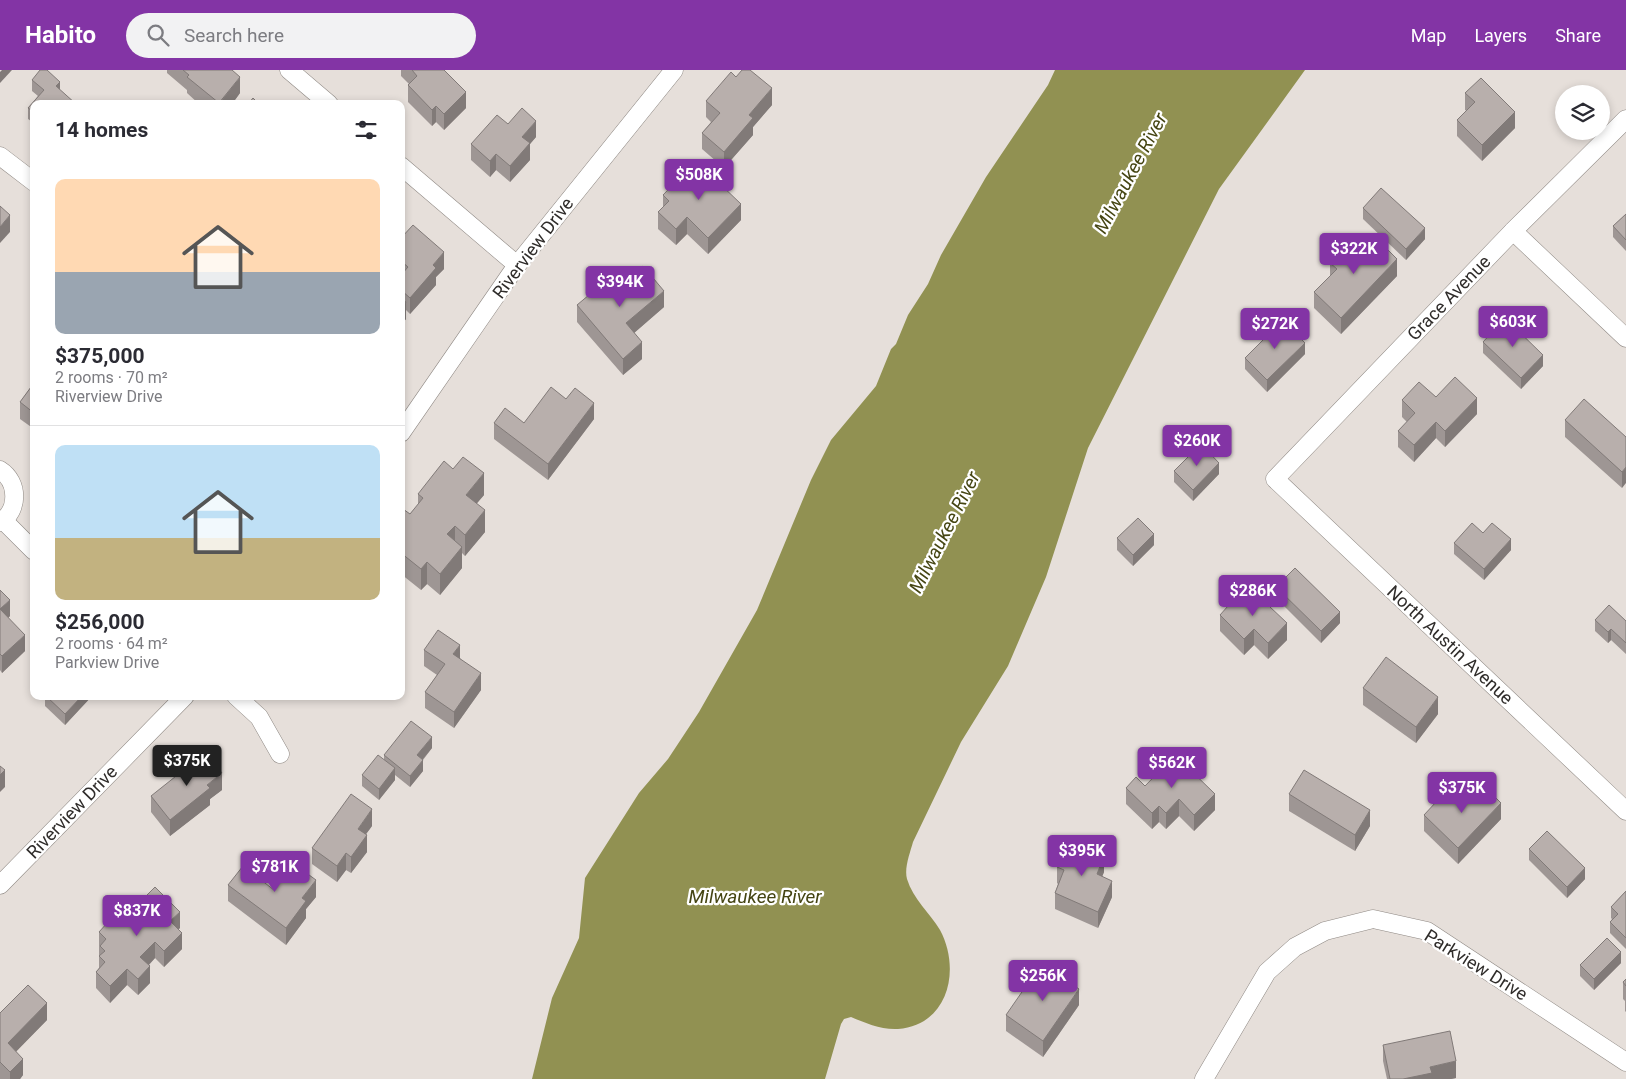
<!DOCTYPE html>
<html lang="en">
<head>
<meta charset="utf-8">
<style>
  body { margin:0; font-family:Roboto,sans-serif; background:#f2f2f3; color:#2b2b33; height:100vh; display:flex; flex-direction:column; font-size:19px; white-space:nowrap }
  * { box-sizing:border-box; margin:0 }
  p { font-size:16px; color:#7c7c81 }
  .icon { flex:none; width:28px; height:28px; fill:none; stroke:currentColor; stroke-width:2; stroke-linecap:round; stroke-linejoin:round }
  .map { position:relative; flex:1; overflow:hidden }
  .drawer { position:absolute; left:30px; top:30px; width:375px; height:600px; display:flex; flex-direction:column; background:#fff; border-radius:10px; box-shadow:0 2px 8px #0003 }
  .drawer>* { flex:none }
  .buttons { position:absolute; left:1555px; top:15px; display:grid; gap:10px }
  .buttons a { display:grid; place-items:center; width:55px; height:55px; border-radius:50%; background:#fff; box-shadow:0 2px 8px #0003; font-size:25px }
  .price { position:absolute; translate:-50% -42px; padding:0 11px; border-radius:5px; background:#8334a5; color:#fff; font-size:16px; line-height:32px; filter:drop-shadow(0 1px 2px #0008) }
  .price::after { content:''; position:absolute; left:50%; top:30px; width:15px; height:11px; margin-left:-8px; background:inherit; clip-path:polygon(0 0,100% 0,50% 100%) }
  .price.active { background:#222; color:#fff }
  ul { padding:0; list-style:none }
  li { display:grid; align-content:center; gap:10px; height:265px; padding:0 25px }
  li+li { border-top:1px solid #e1e1e2 }
  li span { display:grid; place-items:center; height:155px; border-radius:10px; color:#555 }
  li>.icon { margin-inline-start:auto }
  span .icon { width:90px; height:90px; fill:#fffc; stroke-width:1 }
  li b { font-size:21px }
  h2 { display:flex; justify-content:space-between; align-items:center; height:60px; padding:0 25px; font-size:21px }
  header { display:flex; align-items:center; gap:30px; box-sizing:border-box; height:70px; padding:0 25px; background:#8334a5; color:#fff }
  header strong { font-size:24px }
  nav { display:flex; gap:28px; margin-inline-start:auto; font-size:18px }
  .search { width:350px; height:45px; background:#f2f2f3; display:flex; align-items:center; gap:12px; box-sizing:border-box; padding:0 18px; border-radius:28px; color:#7c7c81; font-size:19px }
  .map>svg:first-child { display:block }
  .water { fill:#919152 }
  .lines { fill:none; stroke-linecap:round; stroke-linejoin:round }
  .minor-casing { stroke:#8f8984; stroke-width:19 }
  .minor { stroke:#fff; stroke-width:18 }
  .wall { fill:#9e9694 }
  .shaded-wall { fill:#817a78 }
  .building { fill:#b8afac; stroke:#817a78 }
  .labels { text-anchor:middle; stroke-width:4.5; stroke-linejoin:round; paint-order:stroke }
  .street-label { font-size:18px; fill:#2f2c2a; stroke:#fff }
  .water-label { font-size:19px; font-style:italic; fill:#454513; stroke:#fff }
</style>
</head>
<body>
<header>
<strong>Habito</strong>
<div class="search"><svg class="icon" aria-label="search" viewBox="0 0 24 24"><circle cx="10" cy="10" r="6"/><path d="M15 15l6 6"/></svg>Search here</div>
<nav><a>Map</a><a>Layers</a><a>Share</a></nav>
</header>
<div class="map">
<svg width="1626" height="1009" viewBox="0 0 1626 1009">
  <rect width="100%" height="100%" fill="#e6dfda"/>
  <path class="water" d="M1055 0H1305L1219 119 1088 378 1046 507 1008 596 961 672 913 772C910 783 904 798 907 809 913 829 930 843 940 860 961 899 949 955 898 959 881 960 866 953 851 947L844 949 841 954 825 1009H532L552 928 579 868 585 808 639 723 668 689 699 642 757 540 811 410 831 370 876 316 891 279 896 274 908 245 928 214 941 185 986 107 1048 15Z"/>
  <g class="lines">
    <defs>
      <g id="minor">
        <polyline points="289,0 329,34"/>
        <polyline points="1626,49 1513,161 1275,409 1626,741"/>
        <polyline points="0,86 34,112"/>
        <polyline points="401,96 517,195"/>
        <polyline points="1513,161 1626,268"/>
        <polyline points="401,363 517,195 674,0"/>
        <path d="M0 400C19 412 19 441 0 452"/>
        <polyline points="3,450 34,481"/>
        <polyline points="236,626 259,647 280,684"/>
        <polyline points="0,815 185,626"/>
        <polyline points="1204,1009 1267,902 1295,877 1325,861 1373,849 1427,861 1626,992"/>
      </g>
    </defs>
    <use href="#minor" class="minor-casing"/>
    <use href="#minor" class="minor"/>
  </g>
  <g class="wall">
    <polygon points="167,0 232,0 240,23 232,34 199,34 187,23 187,20 167,3"/>
    <polygon points="401,0 444,0 466,38 444,60 436,52 432,56 408,32 408,15 409,14 401,6"/>
    <polygon points="736,7 772,35 753,57 753,65 724,98 702,79 702,63 711,52 706,47 706,31"/>
    <polygon points="32,10 60,12 34,34 34,53 28,49 28,38 38,26 32,21"/>
    <polygon points="1465,23 1515,58 1482,91 1457,66 1457,50 1467,41 1465,40"/>
    <polygon points="508,54 536,67 530,74 530,90 510,112 496,100 490,107 471,90 471,74"/>
    <polygon points="663,125 741,150 708,184 687,164 676,175 658,159 658,142 663,137"/>
    <polygon points="1363,138 1425,169 1406,190 1363,149"/>
    <polygon points="1626,144 1626,181 1613,167 1613,156"/>
    <polygon points="401,168 444,199 436,207 436,215 410,244 406,240 406,249 401,255"/>
    <polygon points="1365,182 1397,206 1341,264 1314,238 1314,222 1330,206 1330,193"/>
    <polygon points="623,214 664,237 634,263 642,289 623,305 577,252 577,235"/>
    <polygon points="1483,272 1543,296 1521,319 1483,283"/>
    <polygon points="1305,284 1267,322 1245,299 1245,288"/>
    <polygon points="34,313 34,359 20,349 20,332"/>
    <polygon points="1436,327 1477,344 1445,377 1436,368 1414,392 1398,377 1398,361 1407,352 1402,347 1402,330"/>
    <polygon points="566,329 594,349 548,410 494,369 494,353 524,353"/>
    <polygon points="1565,350 1626,367 1622,418 1565,367"/>
    <polygon points="1174,401 1219,404 1193,431 1174,412"/>
    <polygon points="418,424 484,425 477,433 485,462 465,486 462,483 462,498 440,525 427,514 421,520 401,504 401,441 410,444 418,435"/>
    <polygon points="1117,468 1154,475 1133,496 1117,480"/>
    <polygon points="1454,473 1511,480 1484,510 1454,484"/>
    <polygon points="1276,517 1340,553 1321,573 1276,528"/>
    <polygon points="0,520 10,546 8,548 25,581 2,603 0,600"/>
    <polygon points="1241,531 1287,570 1268,589 1254,575 1244,585 1220,561 1220,545"/>
    <polygon points="1595,550 1626,551 1626,584 1611,570 1608,573 1595,561"/>
    <polygon points="424,580 460,588 481,620 454,658 425,638 425,622 437,605 424,596"/>
    <polygon points="1363,618 1438,644 1416,673 1363,635"/>
    <polygon points="45,626 92,626 65,655 45,636"/>
    <polygon points="432,678 423,690 423,701 410,717 395,705 395,710 379,730 362,716 362,705 384,690 384,685"/>
    <polygon points="1145,716 1215,740 1194,761 1179,746 1166,759 1159,752 1152,759 1126,734 1126,718"/>
    <polygon points="222,720 210,729 210,735 170,766 151,742 151,726"/>
    <polygon points="1289,724 1370,756 1355,781 1289,741"/>
    <polygon points="1465,733 1501,749 1458,794 1424,761 1424,745"/>
    <polygon points="372,756 366,764 367,782 351,803 346,800 337,812 312,794 312,778"/>
    <polygon points="1529,779 1585,809 1567,828 1529,790"/>
    <polygon points="1057,797 1104,802 1102,806 1112,827 1098,858 1055,839 1055,823 1058,814 1057,813"/>
    <polygon points="228,815 274,820 316,827 306,839 306,848 286,875 228,831"/>
    <polygon points="1626,821 1626,879 1610,863 1610,852 1612,849 1611,848 1611,837"/>
    <polygon points="136,836 180,858 178,859 182,879 164,897 155,888 149,895 150,913 138,925 127,915 110,933 96,918 96,902 99,898 99,862 130,855 136,848"/>
    <polygon points="1621,893 1594,920 1580,906 1580,895"/>
    <polygon points="1626,909 1626,942 1625,941 1625,931 1623,929 1623,912"/>
    <polygon points="1079,935 1043,987 1006,961 1006,945"/>
    <polygon points="0,943 47,950 16,981 23,1005 20,1009 0,1009"/>
    <polygon points="1383,975 1456,1008 1451,1009 1387,1009 1383,991"/>
  </g>
  <g class="shaded-wall">
    <polygon points="2,0 12,0 0,13 0,2"/>
    <polygon points="240,7 240,23 232,34 219,34"/>
    <polygon points="60,12 60,23 56,16"/>
    <polygon points="772,18 772,35 753,57 753,65 724,98 724,82 749,45"/>
    <polygon points="466,22 466,38 444,60 444,44"/>
    <polygon points="436,36 436,52 432,56 432,40"/>
    <polygon points="1515,42 1515,58 1482,91 1482,75"/>
    <polygon points="536,51 536,67 530,74 530,90 510,112 510,96 522,67"/>
    <polygon points="496,84 496,100 490,107 490,91"/>
    <polygon points="741,134 741,150 708,184 708,168"/>
    <polygon points="10,145 10,162 0,173 0,157"/>
    <polygon points="687,147 687,164 676,175 676,159"/>
    <polygon points="1425,158 1425,169 1406,190 1406,179"/>
    <polygon points="444,182 444,199 436,207 436,215 410,244 410,228 433,195"/>
    <polygon points="1397,189 1397,206 1341,264 1341,248"/>
    <polygon points="664,221 664,237 626,270 626,253"/>
    <polygon points="406,232 406,249 401,255 401,239"/>
    <polygon points="642,272 642,289 623,305 623,289"/>
    <polygon points="1305,273 1305,284 1267,322 1267,310"/>
    <polygon points="1543,285 1543,296 1521,319 1521,308"/>
    <polygon points="1477,328 1477,344 1445,377 1445,361"/>
    <polygon points="594,333 594,349 548,410 548,394"/>
    <polygon points="1436,352 1436,368 1414,392 1414,375"/>
    <polygon points="1219,393 1219,404 1193,431 1193,420"/>
    <polygon points="1626,397 1626,413 1622,418 1622,402"/>
    <polygon points="484,403 484,425 466,446 466,425"/>
    <polygon points="485,440 485,462 465,486 465,465"/>
    <polygon points="455,456 455,477 447,464"/>
    <polygon points="1154,464 1154,475 1133,496 1133,485"/>
    <polygon points="1511,469 1511,480 1484,510 1484,499"/>
    <polygon points="462,477 462,498 440,525 440,504"/>
    <polygon points="427,492 427,514 421,520 421,499"/>
    <polygon points="10,530 10,546 0,556 0,539"/>
    <polygon points="1340,542 1340,553 1321,573 1321,561"/>
    <polygon points="1287,553 1287,570 1268,589 1268,573"/>
    <polygon points="1254,559 1254,575 1244,585 1244,569"/>
    <polygon points="1611,559 1611,570 1608,573 1608,562"/>
    <polygon points="25,565 25,581 2,603 2,586"/>
    <polygon points="460,575 460,592 453,584"/>
    <polygon points="481,603 481,620 454,658 454,642"/>
    <polygon points="82,626 92,626 65,655 65,644"/>
    <polygon points="1438,627 1438,644 1416,673 1416,657"/>
    <polygon points="432,667 432,678 417,696 417,685"/>
    <polygon points="423,690 423,701 410,717 410,706"/>
    <polygon points="395,698 395,710 379,730 379,719"/>
    <polygon points="5,700 5,717 0,722 0,705"/>
    <polygon points="222,703 222,720 210,729 210,735 170,766 170,750 207,715"/>
    <polygon points="1215,724 1215,740 1194,761 1194,745"/>
    <polygon points="1179,729 1179,746 1166,759 1166,743"/>
    <polygon points="1501,733 1501,749 1458,794 1458,778"/>
    <polygon points="1159,736 1159,752 1152,759 1152,743"/>
    <polygon points="372,739 372,756 358,775 358,759"/>
    <polygon points="1370,740 1370,756 1355,781 1355,765"/>
    <polygon points="367,765 367,782 351,803 351,787"/>
    <polygon points="346,783 346,800 337,812 337,796"/>
    <polygon points="1104,786 1104,802 1097,820 1097,804"/>
    <polygon points="1585,798 1585,809 1567,828 1567,817"/>
    <polygon points="316,810 316,827 306,839 306,848 286,875 286,858 302,828"/>
    <polygon points="1112,811 1112,827 1098,858 1098,842"/>
    <polygon points="180,842 180,858 170,868 170,851"/>
    <polygon points="182,863 182,879 164,897 164,881"/>
    <polygon points="155,872 155,888 140,904 140,887"/>
    <polygon points="1621,882 1621,893 1594,920 1594,909"/>
    <polygon points="150,896 150,913 138,925 138,909"/>
    <polygon points="127,899 127,915 110,933 110,916"/>
    <polygon points="1079,919 1079,935 1043,987 1043,971"/>
    <polygon points="47,933 47,950 8,990 8,973"/>
    <polygon points="23,989 23,1005 20,1009 10,1009 10,1002"/>
    <polygon points="1456,991 1456,1008 1451,1009 1403,1009 1430,997"/>
  </g>
  <g class="building">
    <polygon points="40,0 47,0 60,12 56,16 76,34 34,34 34,42 28,38 44,20 32,10"/>
    <polygon points="183,0 232,0 240,7 219,33 187,7 189,5"/>
    <polygon points="412,0 444,0 466,22 444,44 436,36 432,40 408,15 417,6"/>
    <polygon points="742,0 750,0 772,18 749,45 753,48 724,82 702,63 720,43 706,31 731,2 736,7"/>
    <polygon points="1481,8 1515,42 1482,75 1457,50 1475,32 1465,23"/>
    <polygon points="253,28 259,34 248,34"/>
    <polygon points="522,38 536,51 522,67 530,73 510,96 496,84 490,91 471,74 497,45 508,54"/>
    <polygon points="696,91 741,134 708,168 687,147 676,159 658,142 669,131 663,125"/>
    <polygon points="1381,118 1425,158 1406,179 1363,138"/>
    <polygon points="0,136 10,145 0,157"/>
    <polygon points="1626,144 1626,170 1613,156"/>
    <polygon points="413,155 444,182 433,195 436,198 410,228 401,220 401,205 408,197 401,191 401,168"/>
    <polygon points="1377,169 1397,189 1341,248 1314,222 1337,199 1330,193 1353,170 1365,182"/>
    <polygon points="643,196 664,221 626,253 642,272 623,289 577,235 614,204 623,214"/>
    <polygon points="401,229 406,232 401,239"/>
    <polygon points="1505,248 1543,285 1521,308 1483,272"/>
    <polygon points="1283,250 1305,273 1267,310 1245,288"/>
    <polygon points="1455,307 1477,328 1445,361 1436,352 1414,375 1398,361 1415,343 1402,330 1419,312 1436,327"/>
    <polygon points="34,313 34,343 20,332"/>
    <polygon points="551,317 566,329 575,318 594,333 548,394 494,353 505,338 524,353"/>
    <polygon points="1584,329 1626,367 1626,397 1622,402 1565,350"/>
    <polygon points="1201,374 1219,393 1193,420 1174,401"/>
    <polygon points="463,387 484,403 466,425 485,440 465,465 455,456 447,464 462,477 440,504 427,492 421,499 401,483 401,441 403,439 410,444 423,428 418,424 444,391 453,399"/>
    <polygon points="1138,448 1154,464 1133,485 1117,468"/>
    <polygon points="1472,453 1483,463 1492,453 1511,469 1484,499 1454,473"/>
    <polygon points="1295,498 1340,542 1321,561 1276,517"/>
    <polygon points="0,520 10,530 0,539 25,565 2,586 0,584"/>
    <polygon points="1252,520 1287,553 1268,573 1254,559 1244,569 1220,545 1236,527 1241,531"/>
    <polygon points="1609,535 1626,551 1626,573 1611,559 1608,562 1595,550"/>
    <polygon points="438,560 460,575 453,584 481,603 454,642 425,622 445,594 424,580"/>
    <polygon points="1386,587 1438,627 1416,657 1363,618"/>
    <polygon points="46,626 82,626 65,644"/>
    <polygon points="411,651 432,667 417,685 423,690 410,706 384,685"/>
    <polygon points="205,683 222,703 207,715 210,718 170,750 151,726"/>
    <polygon points="378,685 395,698 379,719 362,705"/>
    <polygon points="1175,685 1215,724 1194,745 1179,729 1166,743 1159,736 1152,743 1126,718 1136,707 1145,716"/>
    <polygon points="0,696 5,700 0,705"/>
    <polygon points="1304,700 1370,740 1355,765 1289,724"/>
    <polygon points="1483,715 1501,733 1458,778 1424,745 1449,718 1465,733"/>
    <polygon points="351,724 372,739 358,759 367,765 351,787 346,783 337,796 312,778"/>
    <polygon points="1547,761 1585,798 1567,817 1529,779"/>
    <polygon points="1068,771 1104,786 1097,804 1112,811 1098,842 1055,823 1064,800 1057,797"/>
    <polygon points="294,794 316,810 302,828 306,831 286,858 228,815 243,796 274,820"/>
    <polygon points="155,817 180,842 170,851 182,863 164,881 155,872 140,887 150,896 138,909 127,899 110,916 96,902 105,892 99,886 105,881 100,876 106,869 99,862 117,842 130,855 142,842 136,836"/>
    <polygon points="1626,821 1626,868 1610,852 1618,844 1611,837"/>
    <polygon points="1607,868 1621,882 1594,909 1580,895"/>
    <polygon points="1042,893 1079,919 1043,971 1006,945"/>
    <polygon points="1626,909 1626,916 1623,912"/>
    <polygon points="28,915 47,933 8,973 23,989 10,1002 0,992 0,943"/>
    <polygon points="1450,961 1456,991 1430,997 1432,1003 1403,1009 1390,1009 1383,975"/>
  </g>
  <g class="labels">
    <g class="street-label">
      <text transform="translate(533 178) rotate(-53)" y="6">Riverview Drive</text>
      <text transform="translate(1449 228) rotate(-46)" y="6">Grace Avenue</text>
      <text transform="translate(1450 575) rotate(43)" y="6">North Austin Avenue</text>
      <text transform="translate(72 742) rotate(-46)" y="6">Riverview Drive</text>
      <text transform="translate(1476 895) rotate(32)" y="6">Parkview Drive</text>
    </g>
    <g class="water-label">
      <text transform="translate(1130 103) rotate(-62)" y="7">Milwaukee River</text>
      <text transform="translate(944 462) rotate(-63)" y="7">Milwaukee River</text>
      <text x="755" y="833">Milwaukee River</text>
    </g>
  </g>
</svg>
<div class="buttons">
<a><svg class="icon" aria-label="layers" viewBox="0 0 24 24"><path d="M12 4l9 5-9 5-9-5zM3 14l9 5 9-5"/></svg></a>
</div>
<b class="price" style="left:699px;top:131px">$508K</b>
<b class="price" style="left:1354px;top:205px">$322K</b>
<b class="price" style="left:620px;top:238px">$394K</b>
<b class="price" style="left:1513px;top:278px">$603K</b>
<b class="price" style="left:1275px;top:280px">$272K</b>
<b class="price" style="left:1197px;top:397px">$260K</b>
<b class="price" style="left:1253px;top:547px">$286K</b>
<b class="price active" style="left:187px;top:717px">$375K</b>
<b class="price" style="left:1172px;top:719px">$562K</b>
<b class="price" style="left:1462px;top:744px">$375K</b>
<b class="price" style="left:1082px;top:807px">$395K</b>
<b class="price" style="left:275px;top:823px">$781K</b>
<b class="price" style="left:137px;top:867px">$837K</b>
<b class="price" style="left:1043px;top:932px">$256K</b>
<section class="drawer">
<h2>14 homes<svg class="icon" aria-label="filters" viewBox="0 0 24 24"><path d="M4 7h16M4 17h16"/><circle cx="9" cy="7" r="2"/><circle cx="15" cy="17" r="2"/></svg></h2>
<ul>
<li><span style="background:linear-gradient(#ffd9b3 60%,#9aa5b1 0)"><svg class="icon" aria-label="home" viewBox="0 0 24 24"><path d="M3 11l9-7 9 7M6 9v11h12V9"/></svg></span><div><b>$375,000</b><p>2 rooms · 70 m²</p><p>Riverview Drive</p></div></li>
<li><span style="background:linear-gradient(#bfe0f5 60%,#c2b280 0)"><svg class="icon" aria-label="home" viewBox="0 0 24 24"><path d="M3 11l9-7 9 7M6 9v11h12V9"/></svg></span><div><b>$256,000</b><p>2 rooms · 64 m²</p><p>Parkview Drive</p></div></li>
</ul>
</section>
</div>
</body>
</html>
